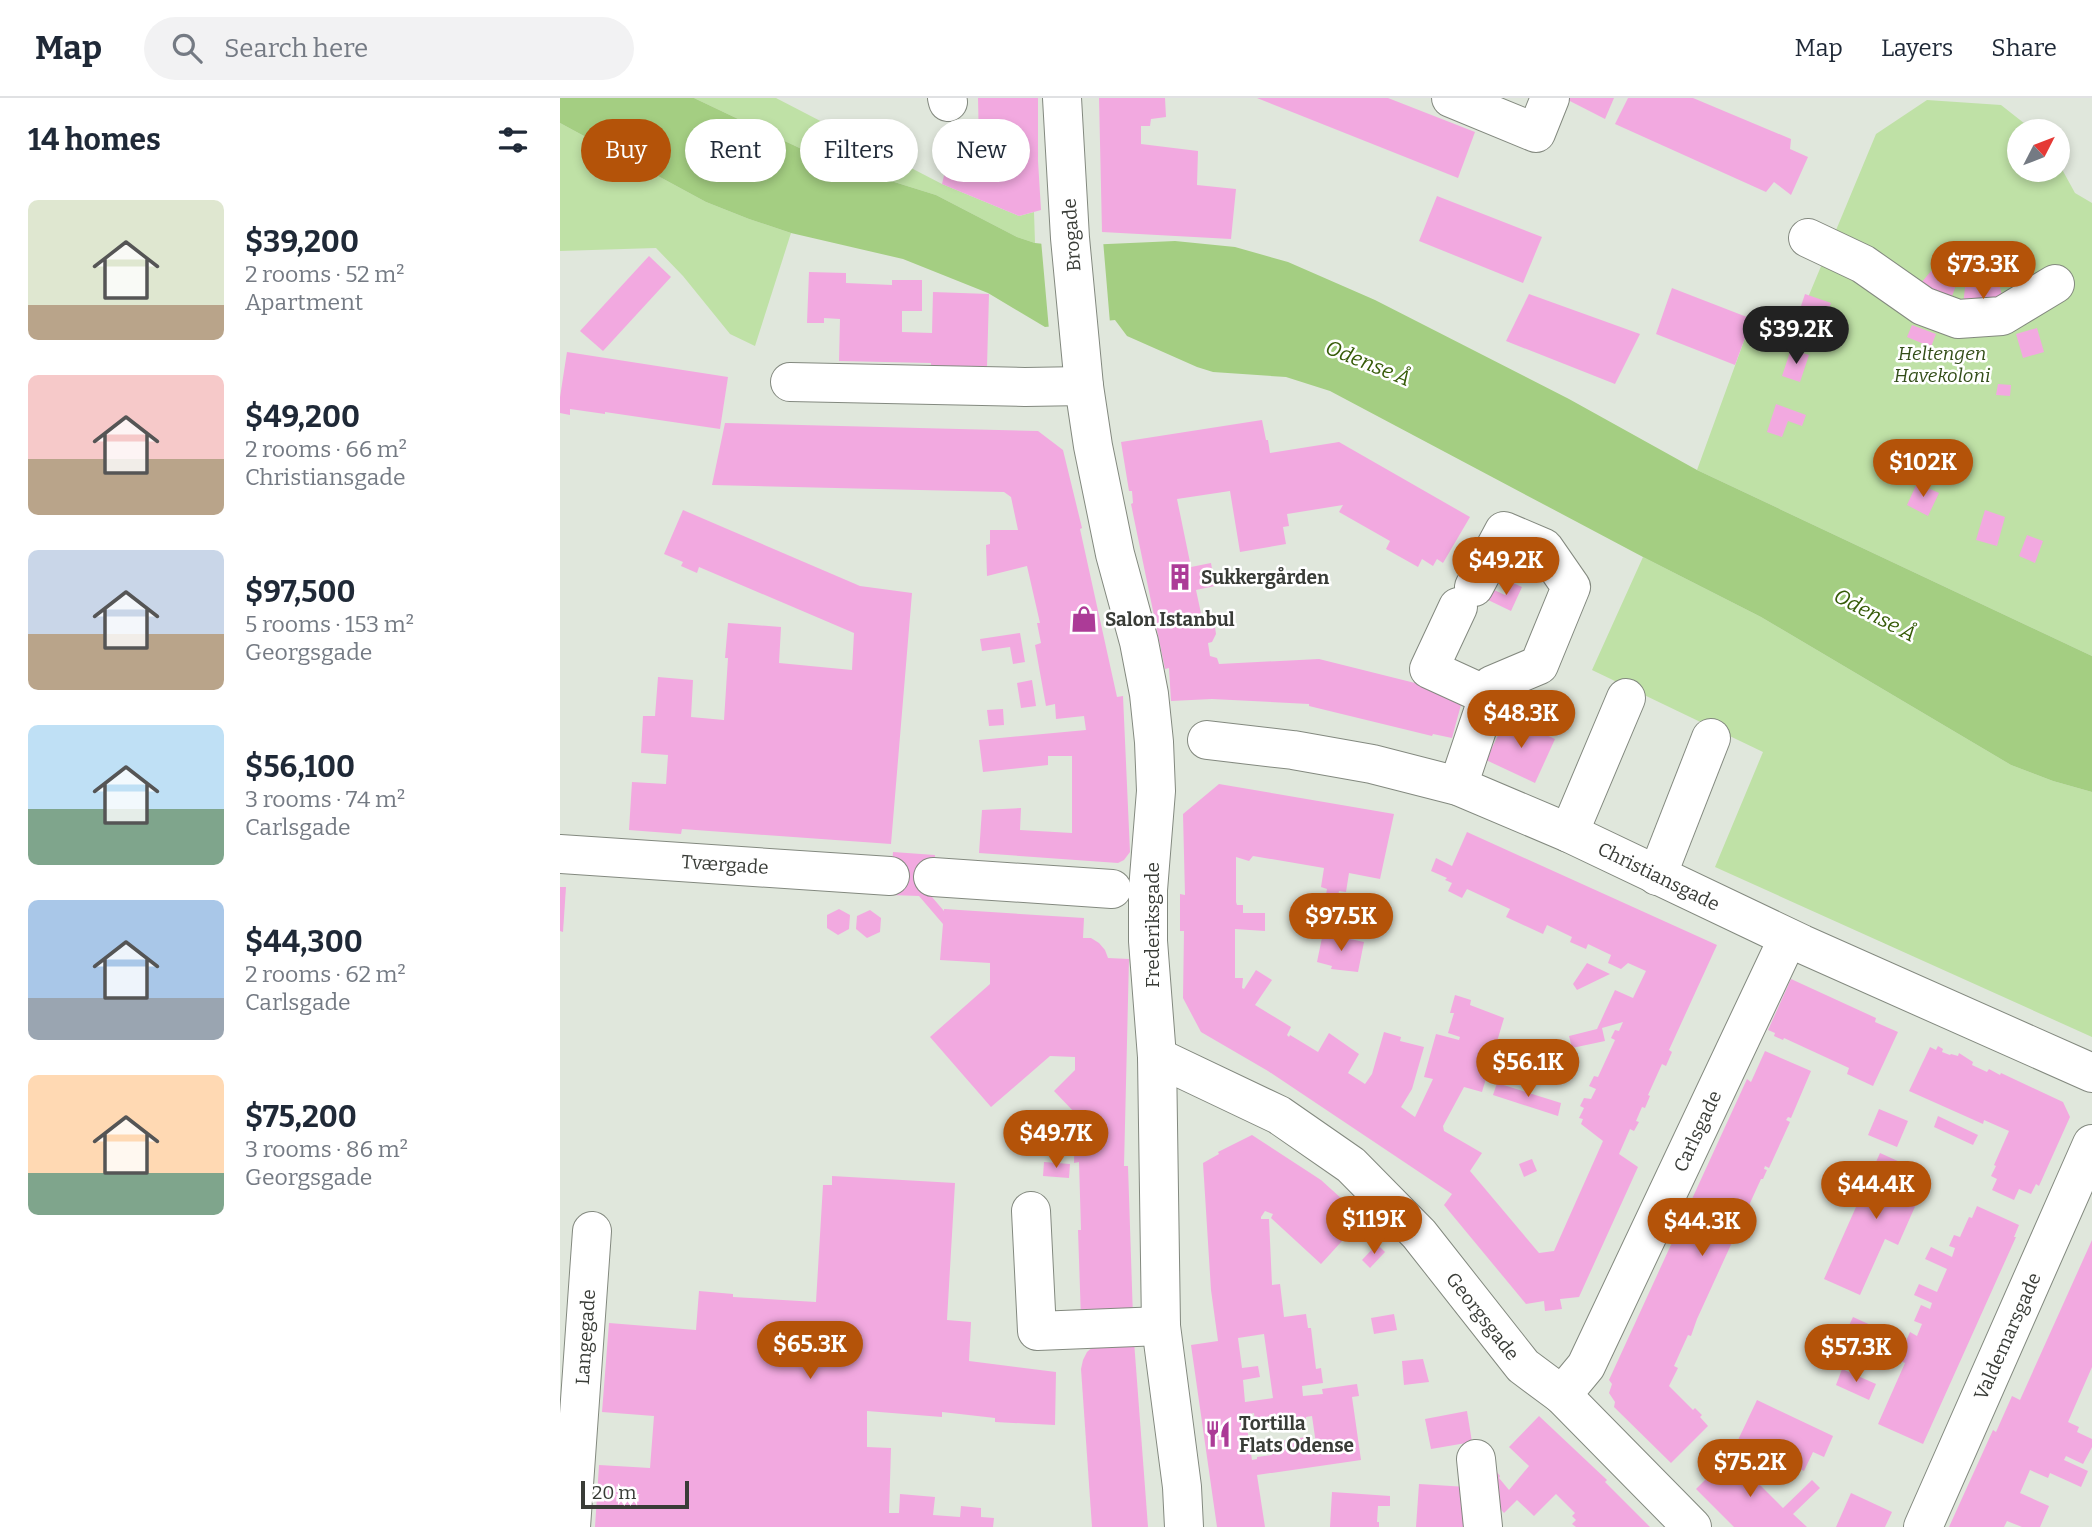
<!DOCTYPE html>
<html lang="en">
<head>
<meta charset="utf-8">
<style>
  body { margin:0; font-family:Bitter,serif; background:#f2f2f3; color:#1f2937; height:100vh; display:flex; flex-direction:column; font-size:26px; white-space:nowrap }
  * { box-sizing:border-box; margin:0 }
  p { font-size:23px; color:#747a83 }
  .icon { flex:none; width:38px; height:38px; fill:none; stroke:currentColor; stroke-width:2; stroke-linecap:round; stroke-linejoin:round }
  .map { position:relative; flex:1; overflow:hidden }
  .sheet { display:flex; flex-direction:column; background:#fff; width:560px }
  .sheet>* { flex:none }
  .guide { position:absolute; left:21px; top:21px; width:665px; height:63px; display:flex; gap:14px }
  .needle { width:46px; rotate:48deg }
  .tools { position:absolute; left:1447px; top:21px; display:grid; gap:14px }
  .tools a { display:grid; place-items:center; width:63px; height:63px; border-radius:50%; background:#fff; box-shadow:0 4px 10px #0003; font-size:35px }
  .scale { position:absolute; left:21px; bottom:18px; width:108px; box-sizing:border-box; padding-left:7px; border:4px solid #393c37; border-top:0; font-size:19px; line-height:24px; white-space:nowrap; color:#393c37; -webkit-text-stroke:5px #fff; paint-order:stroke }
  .price { position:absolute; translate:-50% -60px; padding:0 16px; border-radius:24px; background:#b45309; color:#fff; font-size:23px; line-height:46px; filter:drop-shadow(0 2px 4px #0008) }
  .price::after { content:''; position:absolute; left:50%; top:42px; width:21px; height:16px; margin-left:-10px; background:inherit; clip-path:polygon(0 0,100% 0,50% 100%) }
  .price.current { background:#222; color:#fff }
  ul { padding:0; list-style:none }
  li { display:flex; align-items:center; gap:21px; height:175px; padding:0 28px }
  li span { display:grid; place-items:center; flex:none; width:196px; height:140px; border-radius:10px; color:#555 }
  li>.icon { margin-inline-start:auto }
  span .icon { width:84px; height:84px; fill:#fffc; stroke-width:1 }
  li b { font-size:30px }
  h2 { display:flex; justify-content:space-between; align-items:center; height:84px; padding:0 28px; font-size:30px }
  .chip { padding:0 24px; border-radius:32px; background:#fff; box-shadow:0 4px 10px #0003; font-size:24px; line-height:63px }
  .chip.current { background:#b45309; color:#fff }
  header { display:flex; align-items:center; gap:42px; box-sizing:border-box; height:98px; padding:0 35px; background:#fff; border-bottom:2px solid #e0e1e3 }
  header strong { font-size:33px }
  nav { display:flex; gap:38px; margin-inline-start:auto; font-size:24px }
  .search { width:490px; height:63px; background:#f2f2f3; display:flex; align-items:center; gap:18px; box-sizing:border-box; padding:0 24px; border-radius:38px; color:#747a83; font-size:26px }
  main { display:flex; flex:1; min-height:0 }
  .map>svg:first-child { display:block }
  .green { fill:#bfe1a6 }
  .water { fill:#a4ce82 }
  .pier { fill:#e0e7dc }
  .building { fill:#f2a9e0; fill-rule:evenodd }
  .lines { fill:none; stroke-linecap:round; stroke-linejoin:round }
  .minor-casing { stroke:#83897f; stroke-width:40 }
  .minor { stroke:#fff; stroke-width:38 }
  .labels { text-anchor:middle; stroke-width:5; stroke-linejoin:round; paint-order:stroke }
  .street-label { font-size:19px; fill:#393c37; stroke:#fff }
  .park-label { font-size:19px; font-style:italic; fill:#334e19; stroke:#fff }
  .poi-label { font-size:19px; font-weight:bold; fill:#393c37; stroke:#fff; text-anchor:start }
  .water-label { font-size:21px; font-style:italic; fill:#365b08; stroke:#fff }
</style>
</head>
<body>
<header>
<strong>Map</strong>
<div class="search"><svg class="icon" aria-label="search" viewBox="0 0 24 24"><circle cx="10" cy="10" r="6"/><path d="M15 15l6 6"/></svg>Search here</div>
<nav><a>Map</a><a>Layers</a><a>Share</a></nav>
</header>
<main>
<section class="sheet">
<h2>14 homes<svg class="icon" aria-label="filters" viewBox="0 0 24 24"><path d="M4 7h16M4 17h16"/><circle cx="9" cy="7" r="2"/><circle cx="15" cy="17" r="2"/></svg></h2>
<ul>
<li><span style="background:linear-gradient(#dfe7d0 75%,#b9a48a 0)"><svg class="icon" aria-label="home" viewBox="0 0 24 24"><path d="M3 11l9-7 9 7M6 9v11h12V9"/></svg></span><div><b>$39,200</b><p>2 rooms · 52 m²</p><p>Apartment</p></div></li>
<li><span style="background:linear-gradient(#f6c9c9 60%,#b9a48a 0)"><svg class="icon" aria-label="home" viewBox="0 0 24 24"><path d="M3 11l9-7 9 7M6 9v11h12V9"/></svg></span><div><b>$49,200</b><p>2 rooms · 66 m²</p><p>Christiansgade</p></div></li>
<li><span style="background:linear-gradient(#c9d6e8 60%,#b9a48a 0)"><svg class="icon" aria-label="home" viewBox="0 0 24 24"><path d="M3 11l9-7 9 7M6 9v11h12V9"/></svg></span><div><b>$97,500</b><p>5 rooms · 153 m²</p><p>Georgsgade</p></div></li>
<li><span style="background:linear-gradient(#bfe0f5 60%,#7fa58c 0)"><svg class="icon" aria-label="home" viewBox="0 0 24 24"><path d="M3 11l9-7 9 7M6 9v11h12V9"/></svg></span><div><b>$56,100</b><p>3 rooms · 74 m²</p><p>Carlsgade</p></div></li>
<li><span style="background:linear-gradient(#a9c7e8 70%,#9aa5b1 0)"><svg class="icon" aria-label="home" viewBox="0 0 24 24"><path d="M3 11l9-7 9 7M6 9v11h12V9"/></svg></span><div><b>$44,300</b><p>2 rooms · 62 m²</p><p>Carlsgade</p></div></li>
<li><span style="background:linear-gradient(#ffd9b3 70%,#7fa58c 0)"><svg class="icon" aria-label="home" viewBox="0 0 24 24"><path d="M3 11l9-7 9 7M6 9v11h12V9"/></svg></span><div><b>$75,200</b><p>3 rooms · 86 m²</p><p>Georgsgade</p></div></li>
</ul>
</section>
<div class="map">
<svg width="1532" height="1429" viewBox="0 0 1532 1429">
  <rect width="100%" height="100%" fill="#e0e7dc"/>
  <g class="green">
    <polygon points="134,0 216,0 382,86 459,118 474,114 475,145 457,139 376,97 267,63"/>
    <polygon points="1367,2 1441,7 1474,33 1460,33 1460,72 1498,72 1498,64 1515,95 1532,105 1532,558 1137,372 1192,221 1232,238 1316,36"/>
    <polygon points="0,25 146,104 189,121 231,135 195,248 170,236 123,178 96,150 0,153"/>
    <polygon points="1083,459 1201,519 1451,667 1493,683 1532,694 1532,939 1155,769 1203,654 1032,572"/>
  </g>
  <polygon class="water" points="0,0 134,0 267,63 376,97 457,139 475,145 503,148 615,143 675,149 728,164 815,202 1009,301 1137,372 1532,558 1532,694 1493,683 1451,667 1201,519 1083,459 770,293 726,279 653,274 637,269 567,238 555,222 485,229 428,195 343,161 231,135 189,121 146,104 0,25"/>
  <polygon class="pier" points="481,142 503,144 543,142 550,225 489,232"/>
  <g class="building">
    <polygon points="418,0 478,0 478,63 481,112 459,118 382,86 393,39 419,46"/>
    <polygon points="539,0 605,0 606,19 591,21 590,28 581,28 581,46 638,53 637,87 676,91 671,141 542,134"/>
    <polygon points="697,0 828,0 915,34 898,80"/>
    <polygon points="1004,0 1054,0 1045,21"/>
    <polygon points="1068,0 1133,0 1231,41 1230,51 1248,59 1231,97 1214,84 1206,94 1055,26"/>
    <polygon points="877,98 982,139 963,185 859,143"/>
    <polygon points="89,158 111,179 43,253 20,233"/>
    <polygon points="1371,173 1396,187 1387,213 1352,196"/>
    <polygon points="249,174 286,175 286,185 332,187 332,182 362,182 362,213 342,213 342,234 372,235 373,194 429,196 427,269 371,268 371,265 279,263 280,221 264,220 264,225 247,225"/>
    <polygon points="1439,186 1447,215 1402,218 1405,189"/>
    <polygon points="1112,190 1192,221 1175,267 1096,236"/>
    <polygon points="969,196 1080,236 1055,286 946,243"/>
    <polygon points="1245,196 1271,205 1266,218 1241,208"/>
    <polygon points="1352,227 1376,236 1371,249 1347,239"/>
    <polygon points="1477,230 1484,254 1463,260 1456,236"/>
    <polygon points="1231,251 1249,257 1240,284 1222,278"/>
    <polygon points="7,254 168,279 160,331 45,314 45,316 10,311 10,317 0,315 0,299"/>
    <polygon points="1438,286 1451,287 1450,298 1436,297"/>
    <polygon points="1216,306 1246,317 1242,328 1228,323 1222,339 1207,334"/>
    <polygon points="702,322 706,342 708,342 710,355 779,344 910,419 883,465 877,461 873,468 862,461 858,469 826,451 830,443 779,414 783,407 727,416 729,428 723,429 726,446 680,454 670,393 617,401 631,469 651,465 655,488 636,492 642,520 647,518 654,522 656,536 652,544 648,545 650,558 657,560 659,566 759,561 883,592 902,603 892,640 873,636 872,638 749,608 749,606 652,601 611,603 609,570 605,571 571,406 573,405 572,393 569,393 561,344"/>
    <polygon points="165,325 478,333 503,352 522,430 520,431 557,599 563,598 570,754 564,762 558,765 419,755 422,712 461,710 460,732 512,735 512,658 488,658 488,667 423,674 419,642 526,632 524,618 496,621 495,606 486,608 475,547 481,545 477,525 480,525 467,468 427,478 426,447 430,446 430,432 458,432 451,399 444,394 152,387"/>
    <polygon points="1357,385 1379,395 1368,418 1347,407"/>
    <polygon points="123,412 300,488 352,495 331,746 122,731 121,736 69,732 72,684 106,686 108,657 81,655 83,618 95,618 98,579 133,582 131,619 164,622 168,560 165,560 168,525 221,529 219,565 292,572 294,535 139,469 137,475 121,468 123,464 104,456"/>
    <polygon points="1425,412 1445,419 1437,448 1416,442"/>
    <polygon points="1467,437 1483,443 1475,465 1459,458"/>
    <polygon points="951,484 962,489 951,513 926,501 932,491 945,497"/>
    <polygon points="460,535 465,564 453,566 450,549 422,553 420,541"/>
    <polygon points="472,582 476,608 461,610 457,585"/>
    <polygon points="443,611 444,627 429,628 427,612"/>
    <polygon points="947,619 995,641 975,685 926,662"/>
    <polygon points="659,686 834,716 820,781 789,775 786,794 779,793 777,804 765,802 767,791 761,789 764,770 693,758 689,763 676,759 676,804 677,807 683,807 683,815 705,815 705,833 675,831 675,880 683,880 682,890 684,891 696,872 712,882 695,907 731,929 727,937 729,939 730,937 758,954 769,935 799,956 788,975 805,986 812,976 824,934 841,939 840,943 864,949 852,991 841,1009 855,1019 873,981 864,979 876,936 899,942 900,939 888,935 894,915 890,915 895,897 911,902 910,907 944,920 922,994 904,989 883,1028 884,1033 922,1055 910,1073 979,1155 994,1153 1043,1043 1021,1026 1023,1021 1019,1020 1024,1010 1020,1008 1024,1000 1031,1001 1036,991 1029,988 1034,978 1038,979 1055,942 1051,940 1055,932 1059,933 1063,924 1042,930 1045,943 1012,950 1009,938 1037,931 1055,892 1073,900 1086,873 1068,865 1061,871 1048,865 1051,857 1028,846 1026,851 1010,844 1012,839 987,827 983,836 946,819 950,811 907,791 902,800 888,793 892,785 885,782 887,780 871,773 876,760 892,768 907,734 1157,847 1109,952 1112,954 1106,968 1102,966 1088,997 1090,998 1085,1010 1082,1009 1076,1023 1079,1024 1074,1033 1070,1031 1059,1056 1078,1069 1019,1199 1000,1201 1002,1211 985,1213 984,1203 966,1206 884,1107 892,1096 708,973 641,934 623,900 624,833 620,833 620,796 625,797 623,716"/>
    <polygon points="333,754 375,757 372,799 384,813 384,811 524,820 523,840 531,840 539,845 545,852 548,860 569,861 564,1068 568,1068 573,1220 521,1221 518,1132 521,1132 519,1064 514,1065 515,1015 494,993 515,972 515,959 490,958 431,1009 370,939 430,886 430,865 380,862 383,826 359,798 330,797"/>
    <polygon points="0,789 6,789 3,834 0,833"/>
    <polygon points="279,811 290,817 289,831 278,837 267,830 267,817"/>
    <polygon points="310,812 321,820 320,834 307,840 296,831 297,818"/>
    <polygon points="763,835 804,844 798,874 771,871 772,868 757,864"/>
    <polygon points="1027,865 1050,876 1017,892 1013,886"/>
    <polygon points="1231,881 1316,920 1315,924 1338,934 1313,988 1287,976 1289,970 1224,940 1223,942 1214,938 1215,935 1208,932"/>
    <polygon points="1378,948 1383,951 1382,954 1390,957 1391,956 1398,958 1399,955 1413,964 1412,967 1427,974 1429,971 1440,977 1441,975 1503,1004 1510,1019 1479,1088 1476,1086 1471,1096 1459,1091 1454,1102 1432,1092 1437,1081 1431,1078 1436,1068 1434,1067 1449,1033 1424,1022 1423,1026 1349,993 1370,949 1376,952"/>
    <polygon points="1205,953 1251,973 1231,1020 1228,1019 1226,1022 1230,1024 1209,1070 1205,1068 1204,1071 1207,1072 1203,1081 1201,1081 1137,1221 1131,1238 1128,1237 1114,1268 1118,1270 1109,1288 1133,1312 1135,1310 1142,1317 1140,1319 1148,1328 1111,1365 1054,1309 1055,1304 1049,1295 1052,1286 1049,1282 1187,981 1191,984"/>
    <polygon points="937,985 1001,1005 998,1018 933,997"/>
    <polygon points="1319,1011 1348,1023 1337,1049 1308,1037"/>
    <polygon points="1378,1018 1418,1037 1413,1047 1374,1029"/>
    <path d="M692 1037 761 1082 803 1120 761 1166 711 1120 713 1116 705 1113 701 1119V1121H709L712 1187 720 1186 724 1219 746 1216 748 1230H751L756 1271 761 1270 763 1285 742 1288 743 1298 763 1296 762 1291 797 1286 799 1298 792 1299 801 1362 697 1377 705 1429H657L631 1247 658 1243 651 1192 643 1065 659 1056 658 1054ZM704 1236 713 1300 685 1304 683 1282 700 1279 698 1268 682 1270 678 1240ZM694 1315 696 1331 746 1324V1319L752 1318 756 1346 747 1347 746 1339 710 1345 712 1357 697 1359V1361L692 1362 685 1317Z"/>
    <polygon points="1320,1055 1369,1077 1338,1147 1325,1141 1300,1197 1264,1181"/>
    <polygon points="972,1061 977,1073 964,1079 959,1066"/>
    <polygon points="484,1064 510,1066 509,1080 483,1078"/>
    <polygon points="272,1078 395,1085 387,1222 411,1224 409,1263 496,1274 495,1327 435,1324 435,1320 382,1314 382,1319 307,1313 307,1349 331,1350 329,1415 339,1415 340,1396 375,1399 373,1417 400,1419 401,1408 421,1410 421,1419 434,1420 433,1429 35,1429 39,1367 90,1370 94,1318 42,1314 49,1225 136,1232 139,1193 173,1196 173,1199 256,1204 263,1087 272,1087"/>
    <polygon points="1417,1108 1459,1127 1454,1139 1456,1139 1363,1346 1318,1326 1345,1265 1319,1253 1315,1260 1302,1254 1306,1246 1285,1236 1293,1219 1346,1243 1350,1234 1357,1238 1362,1226 1354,1223 1361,1207 1370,1211 1372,1205 1354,1197 1359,1186 1377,1194 1387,1171 1365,1161 1371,1149 1392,1159 1395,1150 1389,1148 1394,1137 1400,1139 1409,1119 1412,1120"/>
    <polygon points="1532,1142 1532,1269 1508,1324 1519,1329 1517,1334 1532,1341 1532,1349 1523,1366 1506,1358 1504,1362 1528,1373 1521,1389 1490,1375 1488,1380 1470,1372 1460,1395 1489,1408 1480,1429 1462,1429 1447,1423 1444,1429 1389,1429 1433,1332 1436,1334 1452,1298 1460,1302"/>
    <polygon points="817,1146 825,1154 810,1170 802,1162"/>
    <polygon points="834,1216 837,1232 814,1236 811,1220"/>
    <polygon points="574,1243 588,1429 532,1429 521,1271 523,1262 527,1254 534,1248"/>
    <polygon points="1274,1246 1287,1252 1280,1268 1267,1263"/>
    <polygon points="863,1261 869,1284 844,1287 842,1263"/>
    <polygon points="1282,1271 1316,1286 1309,1302 1276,1287"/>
    <polygon points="1197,1302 1273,1338 1264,1359 1253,1354 1244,1373 1178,1342"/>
    <polygon points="907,1313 912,1344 871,1351 865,1321"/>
    <polygon points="979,1318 1047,1382 1045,1384 1090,1429 1016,1429 1012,1426 1016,1422 1012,1418 1015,1415 996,1396 974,1418 957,1402 944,1415 928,1397 932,1368 940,1378 939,1380 949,1392 969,1368 949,1349"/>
    <polygon points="1170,1357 1223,1410 1252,1382 1260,1390 1233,1416 1247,1429 1174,1429 1136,1391"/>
    <polygon points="859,1386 907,1389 905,1429 856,1429"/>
    <polygon points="772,1394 830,1398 830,1408 818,1408 817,1424 819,1424 819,1429 770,1429"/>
    <polygon points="1291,1395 1332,1414 1325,1429 1276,1429"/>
  </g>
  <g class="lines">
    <defs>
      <g id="minor">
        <polyline points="387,0 388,4"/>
        <polyline points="502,0 510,140 524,288 533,348 555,456 579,544 589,596 594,644 596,693 588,792 588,843 597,959 601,1228 622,1389 624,1429"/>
        <polyline points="891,0 976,35 990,0"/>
        <polyline points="1248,140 1303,166 1363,208 1398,221 1442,218 1495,186"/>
        <polyline points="230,284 465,289 524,288"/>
        <polyline points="898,509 869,571 928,598"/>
        <polyline points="647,642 733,652 812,666 898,688 1009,735 1242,846 1532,975"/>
        <polyline points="898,688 932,587 979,567 1011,489 984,450 944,433 914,489"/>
        <polyline points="1009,735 1066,600"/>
        <polyline points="0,756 330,778"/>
        <polyline points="1097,778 1151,640"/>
        <polyline points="373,779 552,791"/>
        <polyline points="597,959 719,1017 791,1067 859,1136 963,1268 1002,1297 1132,1429"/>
        <polyline points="471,1113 477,1233 601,1228"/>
        <polyline points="1002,1297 1026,1268 1228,840"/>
        <polyline points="916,1361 923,1429"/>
        <polyline points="11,1429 32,1133"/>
        <polyline points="1363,1429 1532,1046"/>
      </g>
    </defs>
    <use href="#minor" class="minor-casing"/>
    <use href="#minor" class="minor"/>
  </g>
  <defs>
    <symbol id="building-bare" viewBox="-9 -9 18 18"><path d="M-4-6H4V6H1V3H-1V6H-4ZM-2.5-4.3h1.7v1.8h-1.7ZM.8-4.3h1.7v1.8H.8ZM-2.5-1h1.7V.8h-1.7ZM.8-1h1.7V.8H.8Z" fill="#ac3b97" stroke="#fff" stroke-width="2.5" paint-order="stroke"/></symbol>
    <symbol id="shop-bare" viewBox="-9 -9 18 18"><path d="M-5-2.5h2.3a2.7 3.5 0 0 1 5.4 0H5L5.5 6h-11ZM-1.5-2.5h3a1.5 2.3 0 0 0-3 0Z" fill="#ac3b97" stroke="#fff" stroke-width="2.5" paint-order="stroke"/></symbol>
    <symbol id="restaurant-bare" viewBox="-9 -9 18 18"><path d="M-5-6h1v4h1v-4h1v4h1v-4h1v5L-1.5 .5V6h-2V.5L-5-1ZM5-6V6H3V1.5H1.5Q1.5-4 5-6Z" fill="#ac3b97" stroke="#fff" stroke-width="2.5" paint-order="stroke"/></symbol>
  </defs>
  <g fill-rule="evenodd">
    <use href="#building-bare" x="601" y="460" width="38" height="38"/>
    <use href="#shop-bare" x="505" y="502" width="38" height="38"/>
    <use href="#restaurant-bare" x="639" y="1317" width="38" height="38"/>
  </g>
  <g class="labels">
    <g class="street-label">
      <text transform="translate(511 137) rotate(-94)" y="7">Brogade</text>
      <text transform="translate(165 766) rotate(4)" y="7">Tværgade</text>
      <text transform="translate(1099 778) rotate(26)" y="7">Christiansgade</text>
      <text transform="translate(592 827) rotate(-90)" y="7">Frederiksgade</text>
      <text transform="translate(1137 1033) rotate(-65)" y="7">Carlsgade</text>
      <text transform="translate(923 1218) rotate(52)" y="7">Georgsgade</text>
      <text transform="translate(1447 1238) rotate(-66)" y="7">Valdemarsgade</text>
      <text transform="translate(25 1239) rotate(-86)" y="7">Langegade</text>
    </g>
    <g class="park-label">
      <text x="1382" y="262">Heltengen<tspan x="1382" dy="22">Havekoloni</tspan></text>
    </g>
    <g class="poi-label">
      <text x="641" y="486">Sukkergården</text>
      <text x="545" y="528">Salon Istanbul</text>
      <text x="679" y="1332">Tortilla<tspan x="679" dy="22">Flats Odense</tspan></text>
    </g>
    <g class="water-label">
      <text transform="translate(808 265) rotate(22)" y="7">Odense Å</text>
      <text transform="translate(1315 517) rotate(28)" y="7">Odense Å</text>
    </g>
  </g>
</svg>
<div class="tools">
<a><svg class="needle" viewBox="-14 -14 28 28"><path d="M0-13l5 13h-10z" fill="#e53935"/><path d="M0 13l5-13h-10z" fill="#747a83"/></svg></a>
</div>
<div class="scale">20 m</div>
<b class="price" style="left:1423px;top:203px">$73.3K</b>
<b class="price current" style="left:1236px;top:268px">$39.2K</b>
<b class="price" style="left:1363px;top:401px">$102K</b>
<b class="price" style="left:946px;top:499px">$49.2K</b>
<b class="price" style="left:961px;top:652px">$48.3K</b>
<b class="price" style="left:781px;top:855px">$97.5K</b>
<b class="price" style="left:968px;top:1001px">$56.1K</b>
<b class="price" style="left:496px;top:1072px">$49.7K</b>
<b class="price" style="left:1316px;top:1123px">$44.4K</b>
<b class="price" style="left:814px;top:1158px">$119K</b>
<b class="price" style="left:1142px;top:1160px">$44.3K</b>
<b class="price" style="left:250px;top:1283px">$65.3K</b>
<b class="price" style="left:1296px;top:1286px">$57.3K</b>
<b class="price" style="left:1190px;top:1401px">$75.2K</b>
<div class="guide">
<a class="chip current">Buy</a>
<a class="chip">Rent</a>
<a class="chip">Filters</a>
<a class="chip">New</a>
</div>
</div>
</main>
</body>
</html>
